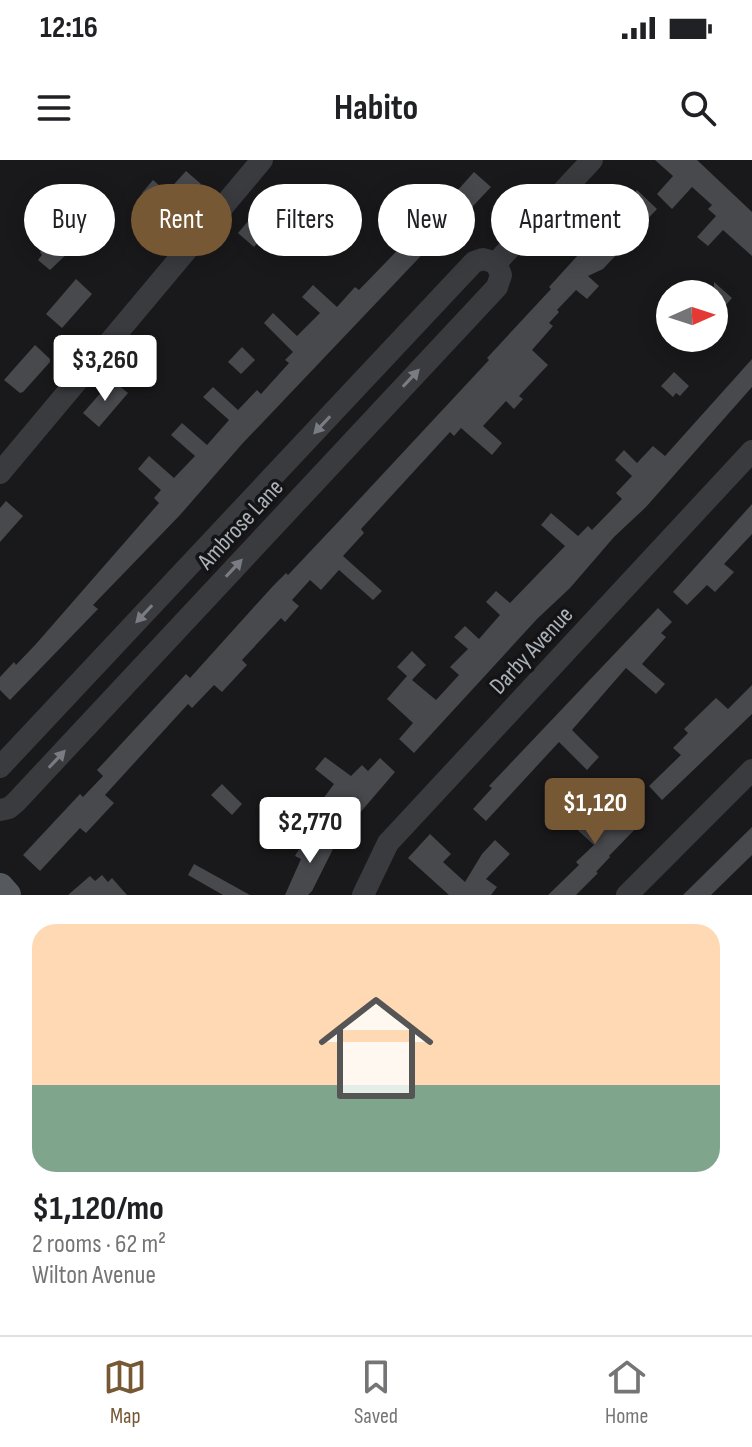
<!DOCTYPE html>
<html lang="en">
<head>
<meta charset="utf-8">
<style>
  body { margin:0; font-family:"Sofia Sans Condensed",sans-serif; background:#f2f2f2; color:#202124; height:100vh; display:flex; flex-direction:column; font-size:30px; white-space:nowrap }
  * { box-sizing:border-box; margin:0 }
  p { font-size:26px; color:#757577 }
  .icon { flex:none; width:44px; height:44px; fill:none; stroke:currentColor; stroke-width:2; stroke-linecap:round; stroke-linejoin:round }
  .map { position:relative; height:735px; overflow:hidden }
  .sheet { display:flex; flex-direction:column; background:#fff; flex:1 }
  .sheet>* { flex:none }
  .guide { position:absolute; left:24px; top:24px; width:704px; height:72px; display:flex; gap:16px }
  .needle { width:52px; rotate:87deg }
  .fabs { position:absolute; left:656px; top:120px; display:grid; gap:16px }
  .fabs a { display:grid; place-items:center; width:72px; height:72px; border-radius:50%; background:#fff; box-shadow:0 4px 20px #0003; font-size:40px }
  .price { position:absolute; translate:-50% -68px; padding:0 18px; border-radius:8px; background:#fff; color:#222; font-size:26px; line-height:52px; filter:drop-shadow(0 2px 4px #0008) }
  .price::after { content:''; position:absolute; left:50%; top:48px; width:24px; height:18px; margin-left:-12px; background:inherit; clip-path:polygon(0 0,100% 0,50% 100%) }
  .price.active { background:#775835; color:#fff }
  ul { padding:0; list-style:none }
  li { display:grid; align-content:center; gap:16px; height:424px; padding:0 32px }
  li span { display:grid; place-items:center; height:248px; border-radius:24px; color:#555 }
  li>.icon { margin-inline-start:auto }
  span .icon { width:144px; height:144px; fill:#fffc; stroke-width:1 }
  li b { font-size:34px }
  .tag { padding:0 28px; border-radius:36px; background:#fff; box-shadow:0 4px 20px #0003; font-size:28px; line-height:72px }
  .tag.active { background:#775835; color:#fff }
  .status { display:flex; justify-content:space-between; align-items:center; height:56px; padding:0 40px; background:#fff; direction:ltr }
  .status svg { height:22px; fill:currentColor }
  header { display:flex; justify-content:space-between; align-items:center; height:104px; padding:0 32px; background:#fff; font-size:36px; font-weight:700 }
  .tab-bar { display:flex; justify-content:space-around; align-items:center; height:112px; border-top:2px solid #e0e0e0; background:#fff; font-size:22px; color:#757577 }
  .tab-bar a { display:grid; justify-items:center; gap:4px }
  .tab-bar .active { color:#775835 }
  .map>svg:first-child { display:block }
  .building { fill:#48494d }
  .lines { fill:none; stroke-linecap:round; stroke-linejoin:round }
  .minor { stroke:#3a3b3f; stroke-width:22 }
  .major { stroke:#56595e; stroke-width:28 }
  .oneway { fill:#797c82 }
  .labels { text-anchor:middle; stroke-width:7; stroke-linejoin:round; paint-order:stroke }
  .street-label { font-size:24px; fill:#acb2b9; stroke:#141416 }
</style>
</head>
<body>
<div class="status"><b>12:16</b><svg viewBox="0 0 49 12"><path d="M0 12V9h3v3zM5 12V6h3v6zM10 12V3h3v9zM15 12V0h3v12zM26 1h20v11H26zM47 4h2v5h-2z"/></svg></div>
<header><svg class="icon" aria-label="menu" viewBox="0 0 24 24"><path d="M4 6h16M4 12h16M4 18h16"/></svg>Habito<svg class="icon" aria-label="search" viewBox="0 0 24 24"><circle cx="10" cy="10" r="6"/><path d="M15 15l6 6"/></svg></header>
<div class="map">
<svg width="752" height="735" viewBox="0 0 752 735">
  <rect width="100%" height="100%" fill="#19191b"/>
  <g class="building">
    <polygon points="655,0 697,0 752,52 752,96 723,70 708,86 697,77 716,56 708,49 712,45 692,27 672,49 657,34 673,16"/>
    <polygon points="186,11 201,24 172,59 142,33 153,20 167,32"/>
    <polygon points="474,12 491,27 459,61 458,60 437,79 242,284 180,355 93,445 98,449 10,540 0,530 0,517 14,502 16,505 36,484 159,343 154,338 161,330 138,309 149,296 174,318 195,296 171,275 182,263 207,285 229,260 203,237 213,227 238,250 257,230 261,234 289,203 285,200 293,192 264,163 273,153 297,176 320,153 302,137 313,125 337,147 355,127 359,130 420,67 417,63 420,60 401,42 414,29 434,48 453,27 457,31"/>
    <polygon points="637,30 657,49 643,64 640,61 614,89 618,93 603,109 588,116 599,126 587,139 576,130 557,150 559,152 549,163 553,166 532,190 548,205 519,236 523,239 514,249 506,241 483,266 502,283 492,295 461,268 454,276 450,272 361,369 364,373 343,396 382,431 373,440 339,410 321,430 310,420 292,440 299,446 285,462 281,458 242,500 247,505 222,532 214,525 192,548 188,544 105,635 114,643 86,673 80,668 40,711 23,695 80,634 83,637 103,616 97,610 186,514 190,518 273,426 286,413 288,415 340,360 489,200 487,198 551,129 549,127"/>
    <polygon points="272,33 288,47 254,87 238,73"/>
    <polygon points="54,76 70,91 50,110 38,100 42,95 40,92"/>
    <polygon points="76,119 92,134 62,168 46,154"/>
    <polygon points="714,122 732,138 714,159"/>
    <polygon points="35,185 50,199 50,202 23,232 20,233 4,220"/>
    <polygon points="242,187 255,200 241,214 228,202"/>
    <polygon points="752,199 752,227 646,347 614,377 570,428 537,459 414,593 399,579 413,563 387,539 407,516 397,507 412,491 426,505 412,520 436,540 459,515 450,507 468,489 454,477 465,466 479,479 500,455 486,442 496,431 510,443 565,386 541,365 551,353 578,376 588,366 592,370 622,339 616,333 632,316 615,300 624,290 637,303 653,286 665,296"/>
    <polygon points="674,212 689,226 680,236 676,233 673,237 661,226"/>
    <polygon points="112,220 128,233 99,267 83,253"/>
    <polygon points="6,341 23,356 0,382 0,348"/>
    <polygon points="752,344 752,374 724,404 734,412 715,432 707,425 687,445 673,432"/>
    <polygon points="658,448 672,462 661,473 666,477 642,504 665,524 656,534 626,508 572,570 599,597 587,610 559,582 486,661 473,649 492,628 489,626"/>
    <polygon points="752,525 752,554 662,640 649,626 681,595 673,588 688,573 684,569 716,538 728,549"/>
    <polygon points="325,597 351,616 362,605 368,611 380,598 395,612 346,669 317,647 334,624 315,609"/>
    <polygon points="222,624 242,644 232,655 211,635"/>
    <polygon points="566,642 596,670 616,650 621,656 629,647 643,661 609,696 610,697 596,712 598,713 576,735 548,735 579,705 576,702 594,685 557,651"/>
    <polygon points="752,667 752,695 711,735 683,735"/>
    <polygon points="309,672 334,687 312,731 308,735 285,735 301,699 295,696"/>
    <polygon points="430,674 451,694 443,702 465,722 482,694 495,680 510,694 486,719 497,727 491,735 449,735 408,698"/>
    <polygon points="194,704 250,735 223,735 188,715"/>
    <polygon points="102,715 108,722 112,718 127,735 68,735 90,716 95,721"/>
  </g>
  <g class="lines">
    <g class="minor">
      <polyline points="496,103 592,0"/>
      <polyline points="0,313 262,0"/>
      <polyline points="0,607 474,102 483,99 496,103"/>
      <polyline points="0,650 9,648 16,642 497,127 501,115 496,103"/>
      <polyline points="363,735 388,683 752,291"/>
      <polyline points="627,735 752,610"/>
    </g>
    <polyline class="major" points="0,727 7,735"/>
  </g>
  <defs><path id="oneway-solid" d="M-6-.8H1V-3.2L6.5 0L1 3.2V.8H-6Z" transform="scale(2)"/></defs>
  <g class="oneway">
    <use href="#oneway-solid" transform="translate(411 218) rotate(-47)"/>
    <use href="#oneway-solid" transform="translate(322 265) rotate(133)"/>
    <use href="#oneway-solid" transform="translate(234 408) rotate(-47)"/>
    <use href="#oneway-solid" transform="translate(144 454) rotate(133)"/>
    <use href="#oneway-solid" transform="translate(57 599) rotate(-47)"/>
  </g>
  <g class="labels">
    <g class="street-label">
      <text transform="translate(240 364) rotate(-47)" y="8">Ambrose Lane</text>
      <text transform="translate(531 490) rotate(-47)" y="8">Darby Avenue</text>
    </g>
  </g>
</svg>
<div class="fabs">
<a><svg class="needle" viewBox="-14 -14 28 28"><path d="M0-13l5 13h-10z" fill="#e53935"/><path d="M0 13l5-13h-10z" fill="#757577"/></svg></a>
</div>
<b class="price" style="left:105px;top:243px">$3,260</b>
<b class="price active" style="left:595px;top:686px">$1,120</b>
<b class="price" style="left:310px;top:705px">$2,770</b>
<div class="guide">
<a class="tag">Buy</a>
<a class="tag active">Rent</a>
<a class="tag">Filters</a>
<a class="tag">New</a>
<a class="tag">Apartment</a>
</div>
</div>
<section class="sheet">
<ul>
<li><span style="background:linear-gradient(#ffd9b3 65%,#7fa58c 0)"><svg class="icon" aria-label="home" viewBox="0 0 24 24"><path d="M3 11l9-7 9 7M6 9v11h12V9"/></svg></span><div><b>$1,120/mo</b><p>2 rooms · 62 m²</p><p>Wilton Avenue</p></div></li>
</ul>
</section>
<nav class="tab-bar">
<a class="active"><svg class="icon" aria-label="map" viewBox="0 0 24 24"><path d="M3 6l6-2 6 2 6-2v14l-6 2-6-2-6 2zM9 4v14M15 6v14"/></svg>Map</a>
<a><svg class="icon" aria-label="saved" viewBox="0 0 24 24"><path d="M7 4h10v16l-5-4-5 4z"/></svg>Saved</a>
<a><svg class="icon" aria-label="home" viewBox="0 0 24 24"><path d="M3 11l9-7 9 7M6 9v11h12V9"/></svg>Home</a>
</nav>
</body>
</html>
